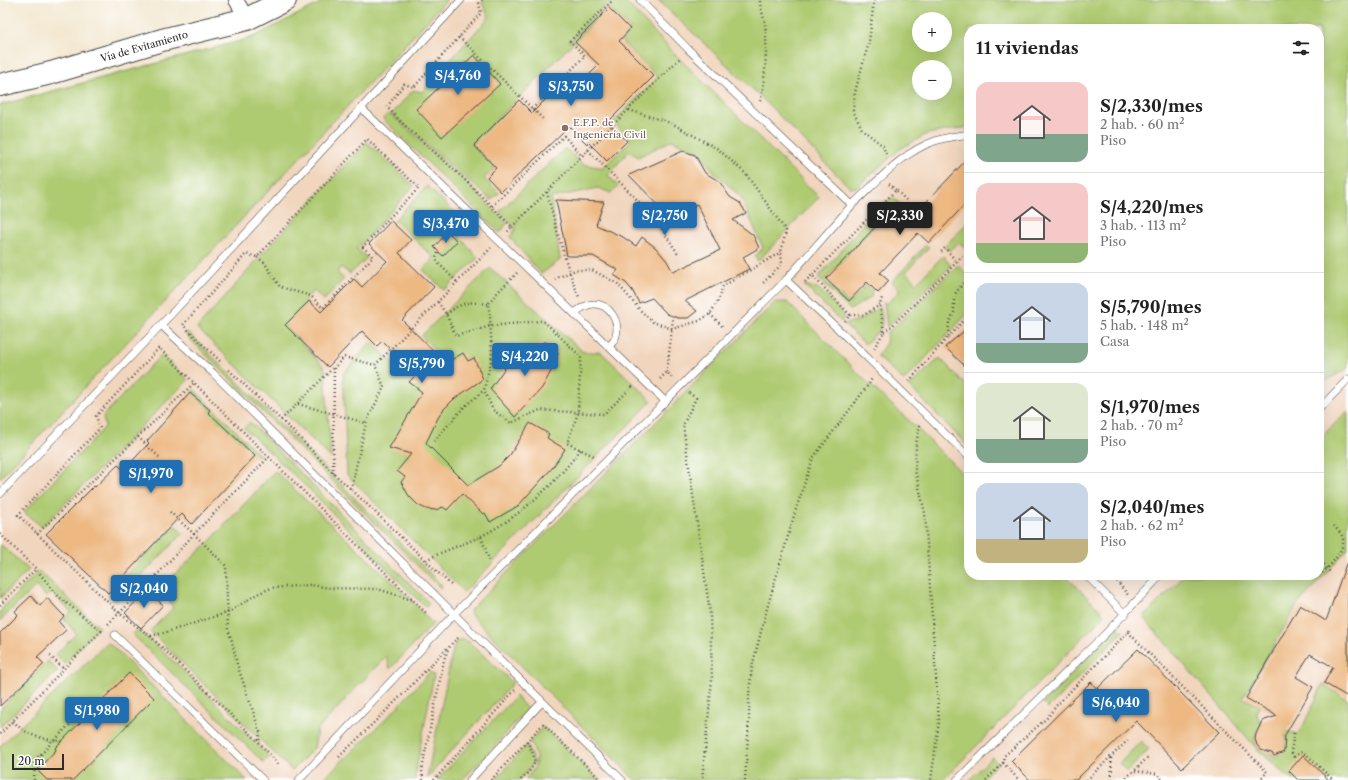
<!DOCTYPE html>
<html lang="es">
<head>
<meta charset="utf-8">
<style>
  body { margin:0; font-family:"Libre Caslon Text",serif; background:#f2f2f2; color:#222; height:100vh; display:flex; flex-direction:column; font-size:15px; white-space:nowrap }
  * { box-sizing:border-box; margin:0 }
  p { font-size:13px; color:#767676 }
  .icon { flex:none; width:22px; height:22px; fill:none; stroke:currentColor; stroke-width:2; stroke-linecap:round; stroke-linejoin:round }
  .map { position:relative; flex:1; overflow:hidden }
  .drawer { position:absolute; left:964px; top:24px; width:360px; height:556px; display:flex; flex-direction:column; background:#fff; border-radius:16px; box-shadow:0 4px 16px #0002 }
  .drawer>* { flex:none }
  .tools { position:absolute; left:912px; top:12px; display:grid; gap:8px }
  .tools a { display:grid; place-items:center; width:40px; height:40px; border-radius:50%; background:#fff; box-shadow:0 4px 16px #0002; font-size:20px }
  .scale { position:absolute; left:12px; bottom:10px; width:52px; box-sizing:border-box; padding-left:4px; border:2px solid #2b2b2b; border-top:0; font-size:11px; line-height:14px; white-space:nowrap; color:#2b2b2b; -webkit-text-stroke:3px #fff; paint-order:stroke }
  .price { position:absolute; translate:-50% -34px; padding:0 9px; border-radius:4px; background:#1f6fb2; color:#fff; font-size:13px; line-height:26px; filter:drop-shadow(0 1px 2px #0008) }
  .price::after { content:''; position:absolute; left:50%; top:24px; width:12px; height:9px; margin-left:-6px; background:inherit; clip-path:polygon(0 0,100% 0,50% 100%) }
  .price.on { background:#222; color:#fff }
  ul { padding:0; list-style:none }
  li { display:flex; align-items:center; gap:12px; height:100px; padding:0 12px }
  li+li { border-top:1px solid #e0e0e0 }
  li span { display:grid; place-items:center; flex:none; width:112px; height:80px; border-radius:12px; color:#555 }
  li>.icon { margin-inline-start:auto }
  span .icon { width:48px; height:48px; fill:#fffc; stroke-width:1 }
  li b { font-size:17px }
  h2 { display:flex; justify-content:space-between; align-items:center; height:48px; padding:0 12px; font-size:17px }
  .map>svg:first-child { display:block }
  .built { fill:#f1d5bd; fill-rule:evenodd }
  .green { fill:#afcb72; stroke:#6d7b4e; fill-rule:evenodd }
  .building { fill:#edb882 }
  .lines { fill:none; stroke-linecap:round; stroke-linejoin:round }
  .service-casing { stroke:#494744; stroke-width:8 }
  .minor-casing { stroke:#494744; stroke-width:16 }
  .trunk-casing { stroke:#494744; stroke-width:24 }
  .path { stroke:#494744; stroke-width:2.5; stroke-dasharray:1 3; stroke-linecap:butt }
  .service { stroke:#fff; stroke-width:7 }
  .minor { stroke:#fff; stroke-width:14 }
  .trunk { stroke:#fff; stroke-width:22 }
  .education-dot { fill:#8d6e63; stroke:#fff; stroke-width:1.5 }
  .labels { text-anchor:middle; stroke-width:3; stroke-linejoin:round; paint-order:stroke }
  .street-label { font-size:10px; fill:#2b2b2b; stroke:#fff }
  .education-label { font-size:10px; fill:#785e54; stroke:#fff; text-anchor:start }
</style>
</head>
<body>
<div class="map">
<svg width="1348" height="780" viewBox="0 0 1348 780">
  <rect width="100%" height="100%" fill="#fff"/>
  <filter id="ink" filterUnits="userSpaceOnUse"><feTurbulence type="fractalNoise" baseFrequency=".025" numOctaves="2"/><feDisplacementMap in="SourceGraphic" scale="8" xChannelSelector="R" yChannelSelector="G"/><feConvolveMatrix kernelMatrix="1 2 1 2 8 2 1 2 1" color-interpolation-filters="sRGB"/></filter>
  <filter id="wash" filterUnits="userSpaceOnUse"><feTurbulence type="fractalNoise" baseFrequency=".012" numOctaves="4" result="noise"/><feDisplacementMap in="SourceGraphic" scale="16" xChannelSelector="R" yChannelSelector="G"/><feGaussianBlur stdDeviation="0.9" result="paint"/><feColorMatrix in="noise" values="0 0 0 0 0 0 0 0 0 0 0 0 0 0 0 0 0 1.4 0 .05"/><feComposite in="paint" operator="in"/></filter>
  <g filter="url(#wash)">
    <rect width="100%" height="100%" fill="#f3e8d1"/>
    <path class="built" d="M326 0H1348V780H0V105L251 38ZM919 19H945V45H919ZM969 29H1319V575H969ZM919 67H945V93H919Z"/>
    <g class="green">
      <polygon points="326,0 447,0 0,478 0,105 251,38"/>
      <polygon points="484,0 611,0 569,41 572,44 472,145 495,168 484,178 499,193 491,200 392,114 413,90 422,92 489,17 482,3"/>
      <polygon points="615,0 624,0 676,55 819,197 758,261 755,256 763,248 741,197 715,173 699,152 672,140 638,157 629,151 608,175 618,186 611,193 598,188 551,198 560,260 541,274 510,237 516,228 499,212 565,148 582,164 603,168 631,140 613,122 658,77 621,41 631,29 608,7 574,43 571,41"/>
      <path d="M658 0H1348V368L1319 385V29H969V127L927 134 900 149 857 187 850 188 761 97ZM919 19H945V45H919ZM919 67H945V93H919Z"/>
      <polygon points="389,113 462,178 507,223 500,233 383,119"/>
      <polygon points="367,142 414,186 357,249 367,258 350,274 341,267 337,272 344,279 324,300 314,291 305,299 307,302 285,325 325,368 331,458 197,328 266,250"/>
      <polygon points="427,186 468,225 459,236 478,258 444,290 423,270 434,258 394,220"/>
      <polygon points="892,197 914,215 910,218 895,204 824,280 849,303 867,285 872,290 871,297 850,310 818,278 865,222"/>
      <polygon points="969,221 969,250 958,242 950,251 945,246"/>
      <polygon points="926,245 929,247 906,272 916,283 943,256 951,266 887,327 884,302 887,304 900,290 892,282"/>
      <polygon points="958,265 969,277 969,312 904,381 877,356 886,343 887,333 895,326"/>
      <polygon points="490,268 583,352 601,352 652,401 464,592 347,475 343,374 371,342 393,363 398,359 414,374 437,352 421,336"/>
      <polygon points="804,285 819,289 844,315 841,322"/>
      <polygon points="775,302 787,302 869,384 918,429 969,480 969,575 1065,575 1105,615 943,780 635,780 471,615 470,610"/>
      <path d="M880 307C885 329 881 329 865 344L844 324 860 320Z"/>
      <polygon points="184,333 189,333 442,585 440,588"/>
      <polygon points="162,354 188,380 42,527 24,512 105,427 103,416"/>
      <polygon points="940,358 964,383 969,379 969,447 909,386"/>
      <polygon points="195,390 260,455 257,456 219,421 202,438 193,430 211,410 191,392"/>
      <path d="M1348 411V549L1298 604 1243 698 1259 706 1256 713 1262 725C1248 736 1255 753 1272 754L1273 757 1280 754 1279 751C1285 745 1287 739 1285 731L1298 734 1303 726 1323 684 1348 700V780H1292L1258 750 1143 617 1185 575H1319V439Z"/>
      <polygon points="250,422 429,603 426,607 405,587 309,489 244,428"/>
      <polygon points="275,471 403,592 433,624 390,669 386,656 317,730 314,748 292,771 150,631 173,608 168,598 158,590 209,542"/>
      <polygon points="175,525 183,533 116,602 108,595"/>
      <polygon points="0,544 29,570 0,598"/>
      <polygon points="39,571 99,627 64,664 56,654 76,634 64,619 71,612 52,593 46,597 36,586 0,621 0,611"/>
      <polygon points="1118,627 1123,632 1048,708 1043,703"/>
      <polygon points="139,630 179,666 270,757 263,762 132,634"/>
      <polygon points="462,639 468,641 513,683 427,778 452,654 455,643"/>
      <polygon points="108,642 247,780 0,780 0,746"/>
      <polygon points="48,661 58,671 0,727 0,709"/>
      <polygon points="430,672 434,675 415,775 415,780 322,780 387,718"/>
      <polygon points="516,696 527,709 484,758 462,780 437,780"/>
      <path d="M543 727 599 780H525C538 765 539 760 530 741Z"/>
      <polygon points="1141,741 1149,749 1127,772 1119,764"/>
      <path d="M527 745 534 762C530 769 525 774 519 780H495Z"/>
      <polygon points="992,757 998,763 981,780 969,780"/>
    </g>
    <g id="blocks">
      <g class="building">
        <polygon points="609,8 630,29 619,41 654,76 608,122 627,141 607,161 588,142 587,144 569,126 501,192 487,177 496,168 474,145 519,100 532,113 566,79 575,89 599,65 575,42"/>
        <polygon points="474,55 500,84 442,137 416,109"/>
        <polygon points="683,151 695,155 705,173 719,181 730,197 740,203 746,213 733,220 753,235 759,248 743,257 749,269 685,301 697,311 688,318 678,318 667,314 652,298 639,303 632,290 626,283 614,275 618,270 593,256 567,256 556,200 604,202 596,225 623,237 636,246 642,237 656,248 667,261 673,272 720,250 697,204 670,217 629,175"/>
        <polygon points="969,157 969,200 929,243 918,233 880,273 889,281 878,293 867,282 849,301 826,279 896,205 910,219"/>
        <polygon points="391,221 411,240 399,253 434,287 402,320 446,363 463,353 468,361 474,358 483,379 454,399 443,410 438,418 426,443 468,485 499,466 510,455 530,423 549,434 547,438 565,449 553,467 518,506 490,522 485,513 483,514 462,494 447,510 443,507 436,510 426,509 418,505 409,496 401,482 405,477 397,471 411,454 389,448 422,392 409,382 416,375 382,341 377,346 362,331 328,367 285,325 309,301 321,312 354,279 362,287 387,261 369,244"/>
        <polygon points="448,232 457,241 443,256 434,247"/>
        <polygon points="969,327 969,370 945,347"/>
        <polygon points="545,342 554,346 558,353 556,362 542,388 515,417 490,389 507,365 517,356 531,347"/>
        <polygon points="190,393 210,410 208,412 255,456 192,524 182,514 108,593 46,534 94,486 95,487 118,465 124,470 149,443 147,441"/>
        <polygon points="1346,564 1348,565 1348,697 1324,683 1333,667 1310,654 1296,677 1313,687 1285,735 1284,752 1274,756 1272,753 1267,752 1261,750 1257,745 1255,739 1256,734 1262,721 1277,716 1246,698 1300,605 1326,621"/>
        <polygon points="147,590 163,605 141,628 125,613"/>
        <polygon points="31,596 40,606 47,598 64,616 59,622 66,630 37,657 44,664 0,706 0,633 18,615 15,611"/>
        <polygon points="1138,649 1219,732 1182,768 1136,721 1076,780 1030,780 1011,761 1091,682 1097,689"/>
        <polygon points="129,673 154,698 73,780 47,780 37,770 56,750 55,748"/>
        <polygon points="1303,755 1329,780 1298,780 1289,771"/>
      </g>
    </g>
  </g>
  <g filter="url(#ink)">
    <use href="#blocks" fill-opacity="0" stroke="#494744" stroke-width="1"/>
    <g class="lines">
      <defs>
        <g id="service">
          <polyline points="361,108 665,401"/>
          <path d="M852 205C877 182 902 152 935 141 946 137 958 136 969 134"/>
          <polyline points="786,280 838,329 969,457"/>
          <path d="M574 313C580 309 586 304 594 304 610 304 620 322 616 336 615 340 611 344 609 347"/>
          <polyline points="161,325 213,373 470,630 622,780"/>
          <polyline points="1319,409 1348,379"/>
          <polyline points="0,494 177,308 461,0"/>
          <polyline points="1086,575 1125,614"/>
          <polyline points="115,635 263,780"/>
          <polyline points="299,780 454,614 786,280 852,205 688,49 640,0"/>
          <polyline points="470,780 542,702"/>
          <polyline points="957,780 1108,631 1161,575"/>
        </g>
        <polyline id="minor" points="236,0 247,19"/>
        <polyline id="trunk" points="0,85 51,73 162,40 247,19 285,0"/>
      </defs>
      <use href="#service" class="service-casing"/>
      <use href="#minor" class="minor-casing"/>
      <use href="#trunk" class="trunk-casing"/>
      <g class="path">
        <polyline points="482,0 479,3 481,13 414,87 404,84 387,107 400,121 463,178 512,227 506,233"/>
        <polyline points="874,0 869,42 855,92 853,111 862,129 883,146 887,157"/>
        <polyline points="459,37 543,119"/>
        <path d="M760 101C765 87 768 39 765 24 764 16 760 9 760 0"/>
        <polyline points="532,109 585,56 570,41 613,0"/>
        <polyline points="629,110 671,123 718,149 746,174 786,231 781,252 782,264 763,283"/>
        <polyline points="588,150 653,216 679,255"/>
        <polyline points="889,184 896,190"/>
        <path d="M547 192C556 228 565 263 579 297"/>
        <polyline points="492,206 564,136 582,156 680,58"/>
        <polyline points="512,227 582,156"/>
        <polyline points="438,253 436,258 437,262 457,282"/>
        <polyline points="957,262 962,256 969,262"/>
        <polyline points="517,273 497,293 488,304 490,316 492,357 484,390 493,410 511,423 540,410 604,414 632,387 633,388"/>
        <polyline points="555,280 559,277 575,270 592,270 618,284 640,310 653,322 672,329 699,321 710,314 718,301 723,286 781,252"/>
        <polyline points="805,282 812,275"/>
        <polyline points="438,302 446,314 456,336 491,326 540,321 545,322 581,357 578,413 567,443 594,456"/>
        <path d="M446 314C464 302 466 301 488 304"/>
        <polyline points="710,314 724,328"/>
        <polyline points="850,315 812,275 896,190 906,200"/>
        <polyline points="845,321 850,315 864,315 880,305"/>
        <polyline points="884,332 894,324 957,262 945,248 940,253"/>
        <polyline points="948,337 969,315"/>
        <polyline points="874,348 884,332 880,305 882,298"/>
        <polyline points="220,361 183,325 246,254 257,257 367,139 419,188 391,216 363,247 373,257 323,308 311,296 280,287 264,262 257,257"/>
        <polyline points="229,370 300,438 333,473 351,489 451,585"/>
        <polyline points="667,372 673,318"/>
        <polyline points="660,379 667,372 673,379"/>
        <polyline points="909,381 948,337 949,323 954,312 954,295 962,285 969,278"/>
        <polyline points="689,393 696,398 683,425 710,613 712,680 702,780"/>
        <polyline points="298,404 366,423"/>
        <polyline points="281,420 333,368"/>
        <polyline points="920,425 916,444 915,470 925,513 939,722 931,780"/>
        <polyline points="138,437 159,457"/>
        <polyline points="434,441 463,408 484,390"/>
        <polyline points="333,473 334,368 344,357 375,365 491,248"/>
        <polyline points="351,489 366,423 384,387 375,365"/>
        <polyline points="170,512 194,534 226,566 228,630 232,641 237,664 260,732 259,742"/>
        <polyline points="0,534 36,569 58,596 101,631 0,734"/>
        <polyline points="37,534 194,383"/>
        <polyline points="481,537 490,562"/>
        <polyline points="1319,558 1330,572"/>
        <path d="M426 560C443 551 462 545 479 537 518 519 556 483 581 449"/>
        <polyline points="1112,575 1128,595"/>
        <polyline points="1295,575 1313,579 1318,575"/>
        <path d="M1319 575C1328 569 1345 551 1343 539 1342 534 1337 529 1334 526"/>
        <polyline points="147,586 160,599"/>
        <polyline points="0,605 36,569"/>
        <polyline points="108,624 147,586 194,534 269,457"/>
        <polyline points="1128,632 1267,772 1260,780"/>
        <polyline points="151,636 167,632 229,612 257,594 271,588 310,585 331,588 378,589 412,600"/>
        <polyline points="50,656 64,669"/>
        <path d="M13 721C24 733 37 738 52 740"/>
        <polyline points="1294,733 1291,751 1295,760"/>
        <polyline points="55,740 86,707 97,700"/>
        <polyline points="339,757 403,694 449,646"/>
        <polyline points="1294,757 1302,752 1307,755 1333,780"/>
        <polyline points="1111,758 1112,780"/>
        <polyline points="1003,763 1019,780"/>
        <polyline points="278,764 259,742 150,636 119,613 18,515 100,428 96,416 159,348 426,613"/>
        <polyline points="1135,771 1157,774 1163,780"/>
        <polyline points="34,780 35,760 48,747 52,740 60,741"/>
        <path d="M423 780 422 771 425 753 444 660C448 649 450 643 460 637"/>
        <polyline points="434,780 515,690"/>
        <polyline points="491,780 543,724 601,780"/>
        <path d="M521 780C537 763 538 763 527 741"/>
        <polyline points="745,780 749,720 749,694 752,667 766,612 795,512 813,458 869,384 872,378"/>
        <polyline points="986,780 1003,763 1004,756 1048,717 1056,706 1128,632 1129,628"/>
        <polyline points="1087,780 1129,739"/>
        <polyline points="1123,780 1134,771 1148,757"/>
      </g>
      <use href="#service" class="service"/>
      <use href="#minor" class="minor"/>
      <use href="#trunk" class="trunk"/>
    </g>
  </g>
  <circle class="education-dot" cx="565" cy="128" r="4"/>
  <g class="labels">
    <g class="street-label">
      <text transform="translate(144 46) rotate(-16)" y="4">Vía de Evitamiento</text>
    </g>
    <g class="education-label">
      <text x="573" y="126">E.F.P. de<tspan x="573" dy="12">Ingeniería Civil</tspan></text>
    </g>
  </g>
</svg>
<div class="tools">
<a>+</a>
<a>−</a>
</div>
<div class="scale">20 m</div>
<b class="price" style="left:458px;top:96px">S/4,760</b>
<b class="price" style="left:571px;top:107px">S/3,750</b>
<b class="price" style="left:665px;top:236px">S/2,750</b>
<b class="price on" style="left:900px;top:236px">S/2,330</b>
<b class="price" style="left:446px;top:244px">S/3,470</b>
<b class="price" style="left:525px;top:377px">S/4,220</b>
<b class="price" style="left:422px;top:384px">S/5,790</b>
<b class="price" style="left:151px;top:494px">S/1,970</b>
<b class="price" style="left:144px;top:609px">S/2,040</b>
<b class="price" style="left:1116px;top:723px">S/6,040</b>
<b class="price" style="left:97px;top:731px">S/1,980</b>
<section class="drawer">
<h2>11 viviendas<svg class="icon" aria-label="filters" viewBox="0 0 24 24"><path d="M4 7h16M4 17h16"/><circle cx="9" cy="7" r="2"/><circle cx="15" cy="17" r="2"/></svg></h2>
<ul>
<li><span style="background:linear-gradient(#f6c9c9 65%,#7fa58c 0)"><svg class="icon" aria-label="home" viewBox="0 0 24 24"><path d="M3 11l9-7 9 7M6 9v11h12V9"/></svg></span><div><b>S/2,330/mes</b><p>2 hab. · 60 m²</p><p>Piso</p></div></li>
<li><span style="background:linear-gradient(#f6c9c9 75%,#8fb573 0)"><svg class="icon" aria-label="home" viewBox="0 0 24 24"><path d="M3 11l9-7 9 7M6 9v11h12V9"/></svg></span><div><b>S/4,220/mes</b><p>3 hab. · 113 m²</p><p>Piso</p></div></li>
<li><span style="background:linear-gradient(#c9d6e8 75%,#7fa58c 0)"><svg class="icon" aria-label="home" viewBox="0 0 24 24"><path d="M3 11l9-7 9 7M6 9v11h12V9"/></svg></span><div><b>S/5,790/mes</b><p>5 hab. · 148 m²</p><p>Casa</p></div></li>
<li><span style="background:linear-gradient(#dfe7d0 70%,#7fa58c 0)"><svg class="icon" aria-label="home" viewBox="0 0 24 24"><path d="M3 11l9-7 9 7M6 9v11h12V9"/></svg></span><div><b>S/1,970/mes</b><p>2 hab. · 70 m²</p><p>Piso</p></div></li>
<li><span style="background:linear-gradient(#c9d6e8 70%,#c2b280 0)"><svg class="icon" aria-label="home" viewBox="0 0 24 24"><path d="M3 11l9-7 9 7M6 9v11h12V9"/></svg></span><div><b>S/2,040/mes</b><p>2 hab. · 62 m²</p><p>Piso</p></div></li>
</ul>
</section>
</div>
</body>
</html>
